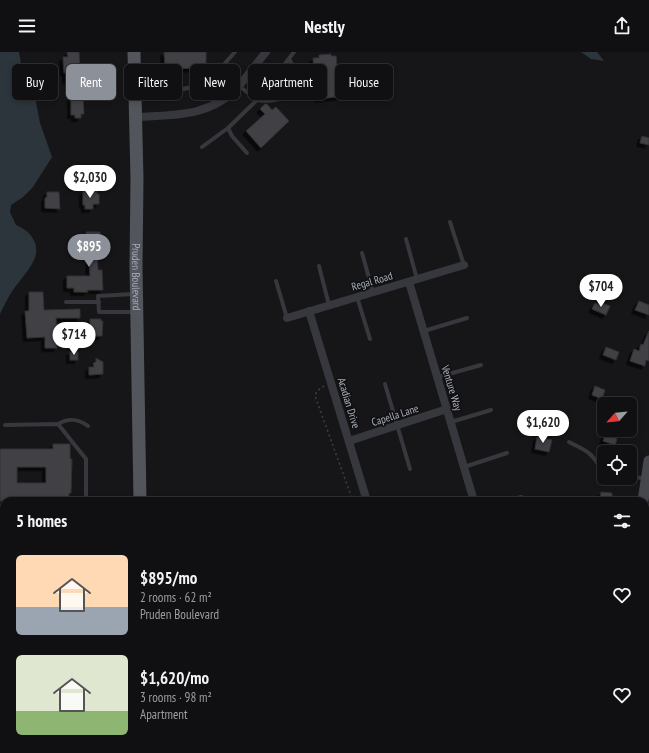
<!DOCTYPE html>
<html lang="en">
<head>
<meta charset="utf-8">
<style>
  body { margin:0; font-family:"PT Sans Narrow",sans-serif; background:#1e1e20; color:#f1f3f6; height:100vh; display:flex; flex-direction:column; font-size:15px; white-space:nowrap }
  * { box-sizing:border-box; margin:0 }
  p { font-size:13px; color:#9c9d9f }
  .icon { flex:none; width:22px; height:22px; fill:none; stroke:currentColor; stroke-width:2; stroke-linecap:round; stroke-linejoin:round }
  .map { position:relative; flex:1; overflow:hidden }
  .details { position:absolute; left:0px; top:445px; width:649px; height:256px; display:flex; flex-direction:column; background:#101012; border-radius:12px 12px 0 0; box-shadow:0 2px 6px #0003,0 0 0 1px #303032 }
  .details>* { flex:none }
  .guide { position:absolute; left:12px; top:12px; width:400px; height:36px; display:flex; gap:8px }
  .needle { width:26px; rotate:243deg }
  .buttons { position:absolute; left:597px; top:345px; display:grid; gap:8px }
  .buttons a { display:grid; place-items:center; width:40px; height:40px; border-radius:6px; background:#101012; box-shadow:0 2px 6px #0003,0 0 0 1px #303032; font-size:20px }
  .price { position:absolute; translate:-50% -34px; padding:0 9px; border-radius:14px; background:#fff; color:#222; font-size:13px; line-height:26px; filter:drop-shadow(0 1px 2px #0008) }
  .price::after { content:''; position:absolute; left:50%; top:24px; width:12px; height:9px; margin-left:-6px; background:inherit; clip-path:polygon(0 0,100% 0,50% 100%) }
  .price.current { background:#8c9099; color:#fff }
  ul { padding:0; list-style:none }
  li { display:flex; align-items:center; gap:12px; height:100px; padding:0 16px }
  li span { display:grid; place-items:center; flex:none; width:112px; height:80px; border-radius:6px; color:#555 }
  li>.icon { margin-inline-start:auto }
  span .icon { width:48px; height:48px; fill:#fffc; stroke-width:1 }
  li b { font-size:17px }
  h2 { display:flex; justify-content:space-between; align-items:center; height:48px; padding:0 16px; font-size:17px }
  .chip { padding:0 14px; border-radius:6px; background:#101012; box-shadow:0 2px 6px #0003,0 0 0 1px #303032; font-size:14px; line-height:36px }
  .chip.current { background:#8c9099; color:#fff }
  header { display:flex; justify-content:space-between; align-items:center; height:52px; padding:0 16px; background:#101012; font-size:18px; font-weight:600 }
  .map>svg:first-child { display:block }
  .water { fill:#2c353c }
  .building { fill:#404145; stroke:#303034; fill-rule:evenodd; filter:url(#shadow) }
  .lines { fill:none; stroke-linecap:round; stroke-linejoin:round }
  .path { stroke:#3d3f44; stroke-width:1.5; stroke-dasharray:2 3; stroke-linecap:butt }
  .lane { stroke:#37383d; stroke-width:4 }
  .street { stroke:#37383d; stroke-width:8 }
  .secondary { stroke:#45474d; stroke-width:11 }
  .primary { stroke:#53555c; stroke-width:13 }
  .highway { stroke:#63666e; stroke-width:15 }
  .labels { text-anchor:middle; stroke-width:3.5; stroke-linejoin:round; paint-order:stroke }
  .street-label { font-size:11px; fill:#a8adb8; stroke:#111113 }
</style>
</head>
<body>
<header><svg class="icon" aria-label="menu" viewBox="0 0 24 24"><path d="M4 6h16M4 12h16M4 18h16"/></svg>Nestly<svg class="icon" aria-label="share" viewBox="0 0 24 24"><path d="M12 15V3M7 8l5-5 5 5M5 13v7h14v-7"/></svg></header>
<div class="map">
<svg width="649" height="701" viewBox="0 0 649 701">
  <defs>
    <filter id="shadow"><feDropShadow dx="-3.5" dy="3.5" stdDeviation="0" flood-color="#0009"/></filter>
  </defs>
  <rect width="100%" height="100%" fill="#161618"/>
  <g class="water">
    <path d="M0 0H19L23 24 36 50 40 71 52 105 33 135 23 145 11 153 10 160 16 173C31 179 42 193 33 210 28 220 20 228 13 238 8 245 4 254 0 262Z"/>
    <polygon points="581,0 597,0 604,9 591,7"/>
    <polygon points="246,697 277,697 279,701 247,701"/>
    <polygon points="425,697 463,697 461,701 425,701"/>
  </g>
  <g class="building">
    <polygon points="67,0 79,0 81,27 66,28 66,20 64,21 63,5 68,5"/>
    <polygon points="164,0 206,0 206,12 194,12 194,16 177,17 177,13 165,14"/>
    <polygon points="331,2 331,4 336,4 337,13 341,12 342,18 345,17 346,29 343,29 344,44 318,47 317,40 310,41 309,31 300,32 299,24 308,23 307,19 314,18 313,6 319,6 319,3"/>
    <polygon points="81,40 81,44 83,44 84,62 81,62 81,66 75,66 75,63 71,63 71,45 75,45 75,41"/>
    <polygon points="265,52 267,52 272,58 276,55 289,69 261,96 246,79 265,62 260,57"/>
    <polygon points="642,84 649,86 649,93 640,91"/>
    <polygon points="83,139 97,139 97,142 99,142 99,152 93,152 93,157 85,157 85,153 83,153"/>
    <polygon points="47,140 59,140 60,157 45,156 45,146 47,145"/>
    <polygon points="86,180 100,180 100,189 98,189 99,201 97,201 98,218 102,218 103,238 87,238 88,240 74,240 74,236 67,236 67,224 90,224 89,201 87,201"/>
    <polygon points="29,240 43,240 44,258 80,257 80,266 56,266 57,296 45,296 45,285 27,286 25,259 29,259"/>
    <polygon points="639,249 649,253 649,263 635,258"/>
    <polygon points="595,251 600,253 601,251 610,254 606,263 592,257"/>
    <polygon points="90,267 101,267 101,269 103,269 102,284 96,284 96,282 90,282"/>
    <polygon points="649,279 649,309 646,308 645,314 630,309 634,297 639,299 641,292 643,293"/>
    <polygon points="606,295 619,300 616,308 603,303"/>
    <rect x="70" y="300" width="8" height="8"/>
    <polygon points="96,306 103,310 103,322 89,323 89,315 94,315 93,311 96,310"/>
    <polygon points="595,334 605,338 602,347 592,343"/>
    <polygon points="607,378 618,378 615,386 617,387 615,393 603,389"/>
    <polygon points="537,385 552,388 549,400 535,397"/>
    <path d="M53 392H70V407H72L71 441H69V449H0V397H53ZM17 415H46V431H17Z"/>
    <polygon points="601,440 612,441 612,449 600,449"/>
  </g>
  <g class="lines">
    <polyline class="path" points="324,334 317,339 315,344 353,449"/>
    <g class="lane">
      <polyline points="219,18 235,0"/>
      <path d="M168 39C189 37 204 34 219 18L257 48 294 0"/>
      <path d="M228 76 257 48C286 53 307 35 289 7"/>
      <polyline points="202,95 228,76 232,84 247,101"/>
      <polyline points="450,170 464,213"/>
      <polyline points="406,187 417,227"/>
      <polyline points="362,201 373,240"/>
      <polyline points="319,214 329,253"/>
      <polyline points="276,229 287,266"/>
      <polyline points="134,242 98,244 99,260 135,260"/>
      <polyline points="357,245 370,287"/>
      <polyline points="66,250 99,250"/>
      <polyline points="424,279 467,266"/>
      <polyline points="438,325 481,313"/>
      <polyline points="385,332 410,417"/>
      <polyline points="451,370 491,358"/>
      <path d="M58 372C68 366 79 367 88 374"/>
      <polyline points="5,373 58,372 86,407 86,449"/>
      <path d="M569 390C576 394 585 397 591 403 596 408 598 414 604 418"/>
      <polyline points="464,415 507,401"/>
      <polyline points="630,424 646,427"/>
      <polyline points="508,449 521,445"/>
      <polyline points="0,476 4,475"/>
      <polyline points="0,533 4,533"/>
      <polyline points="0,626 4,616"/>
      <polyline points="0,656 4,656"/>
      <polyline points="0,694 4,695"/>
      <polyline points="9,697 20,701"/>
      <polyline points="57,701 57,697"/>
      <polyline points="79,701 79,697"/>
    </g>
    <g class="street">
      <path d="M136 65C174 63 211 65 239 34 248 23 257 11 266 0"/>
      <polyline points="409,230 474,449"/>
      <polyline points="309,259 367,449"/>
      <polyline points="287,266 464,213"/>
      <polyline points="349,389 447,357"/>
      <polyline points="0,588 4,584"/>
      <polyline points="222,697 222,701"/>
      <polyline points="305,697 306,701"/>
      <polyline points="512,697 517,701"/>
      <polyline points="489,701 492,697"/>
      <polyline points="604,701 605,697"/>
    </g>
    <g class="secondary">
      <polyline points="643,449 649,409"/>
      <polyline points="636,697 636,701"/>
    </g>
    <g class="primary">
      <path id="s1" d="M134 0 137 127 136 214 140 449"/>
      <polyline points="151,701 151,697"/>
    </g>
    <polyline class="highway" points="134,701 135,697"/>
  </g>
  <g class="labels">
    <g class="street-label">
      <text dy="4" stroke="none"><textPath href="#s1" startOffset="225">Pruden Boulevard</textPath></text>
      <text transform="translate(372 229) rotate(-16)" y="4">Regal Road</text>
      <text transform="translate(452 336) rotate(73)" y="4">Venture Way</text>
      <text transform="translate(349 351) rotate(73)" y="4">Acadian Drive</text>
      <text transform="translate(395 363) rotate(-18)" y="4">Capella Lane</text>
    </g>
  </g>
</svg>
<div class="buttons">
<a><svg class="needle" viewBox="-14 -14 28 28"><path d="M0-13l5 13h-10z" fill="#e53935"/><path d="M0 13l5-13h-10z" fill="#9c9d9f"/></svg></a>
<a><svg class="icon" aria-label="locate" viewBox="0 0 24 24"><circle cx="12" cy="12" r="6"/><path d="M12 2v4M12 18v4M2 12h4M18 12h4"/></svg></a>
</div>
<b class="price" style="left:90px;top:147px">$2,030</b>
<b class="price current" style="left:89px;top:216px">$895</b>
<b class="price" style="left:601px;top:256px">$704</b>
<b class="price" style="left:74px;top:304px">$714</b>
<b class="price" style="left:543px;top:392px">$1,620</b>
<div class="guide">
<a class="chip">Buy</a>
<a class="chip current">Rent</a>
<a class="chip">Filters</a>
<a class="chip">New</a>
<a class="chip">Apartment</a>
<a class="chip">House</a>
</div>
<section class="details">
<h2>5 homes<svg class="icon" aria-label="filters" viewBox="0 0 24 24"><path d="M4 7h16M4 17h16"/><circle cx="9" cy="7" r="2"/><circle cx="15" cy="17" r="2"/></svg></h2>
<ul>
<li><span style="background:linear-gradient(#ffd9b3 65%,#9aa5b1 0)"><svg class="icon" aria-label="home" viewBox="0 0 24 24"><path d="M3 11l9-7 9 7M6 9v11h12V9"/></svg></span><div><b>$895/mo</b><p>2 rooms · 62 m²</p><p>Pruden Boulevard</p></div><svg class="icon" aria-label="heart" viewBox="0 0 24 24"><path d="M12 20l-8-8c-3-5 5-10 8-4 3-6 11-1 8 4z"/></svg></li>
<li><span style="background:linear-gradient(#dfe7d0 70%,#8fb573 0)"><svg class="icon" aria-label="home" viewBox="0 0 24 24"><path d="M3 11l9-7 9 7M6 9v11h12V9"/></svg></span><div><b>$1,620/mo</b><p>3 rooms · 98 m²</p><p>Apartment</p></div><svg class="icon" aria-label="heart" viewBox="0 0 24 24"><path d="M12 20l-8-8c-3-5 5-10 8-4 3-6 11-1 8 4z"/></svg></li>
</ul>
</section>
</div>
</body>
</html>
